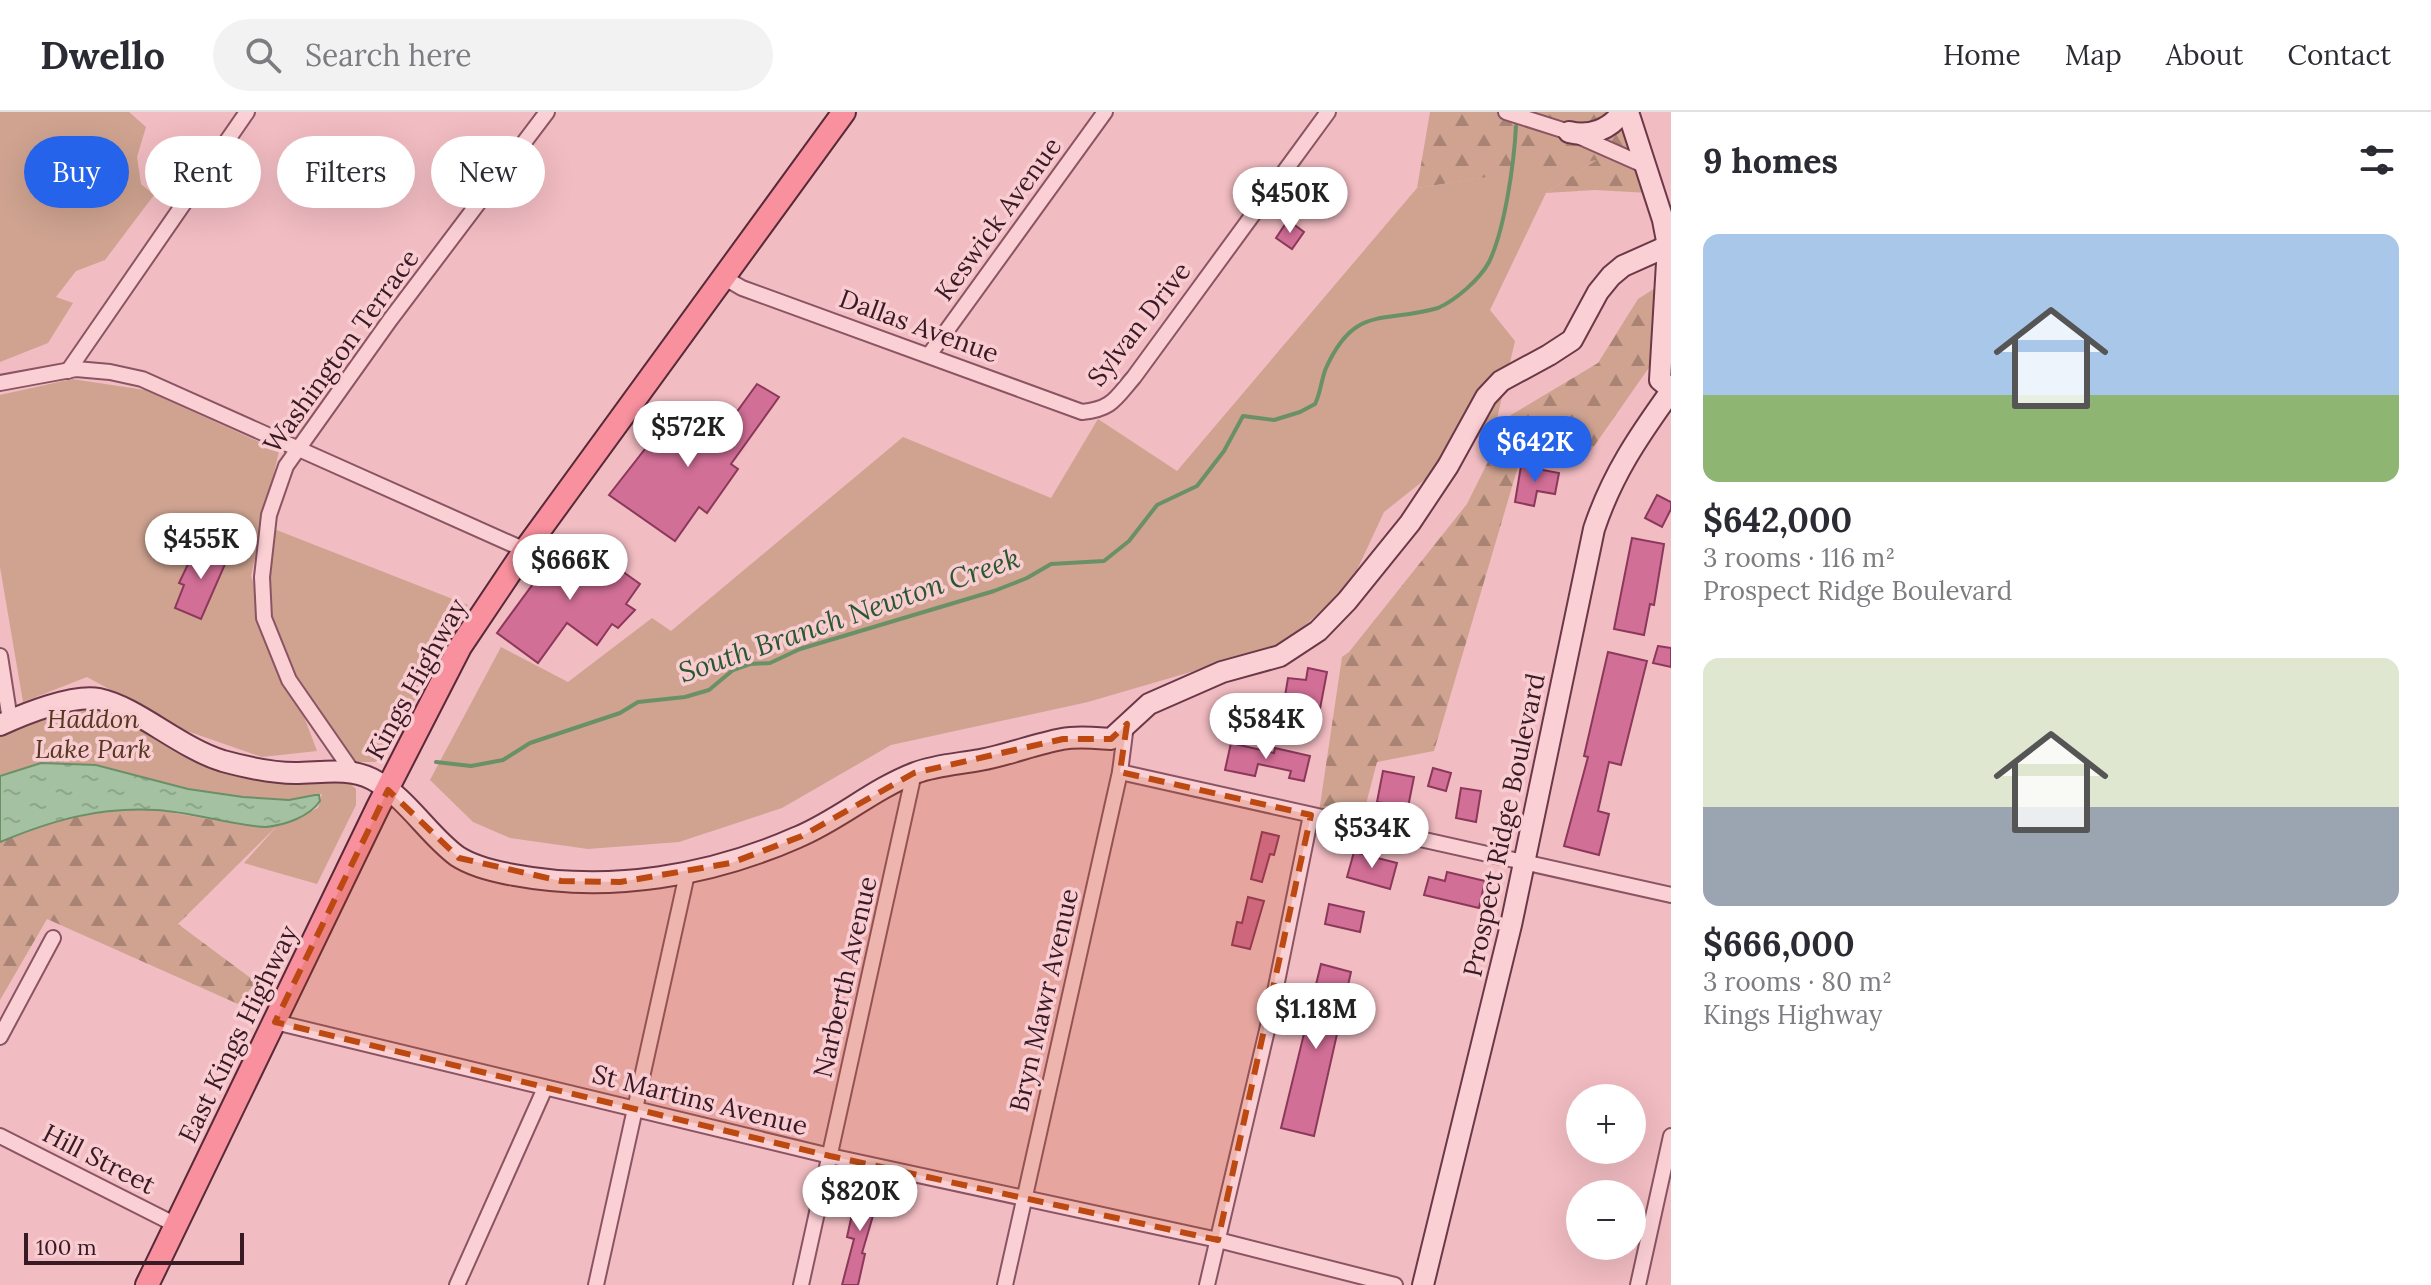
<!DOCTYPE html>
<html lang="en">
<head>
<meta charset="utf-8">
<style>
  body { margin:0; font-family:Lora,serif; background:#f2f2f3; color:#2b2b33; height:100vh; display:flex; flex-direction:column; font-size:30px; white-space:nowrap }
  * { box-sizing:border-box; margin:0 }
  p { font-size:26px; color:#7c7c81 }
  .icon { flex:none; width:44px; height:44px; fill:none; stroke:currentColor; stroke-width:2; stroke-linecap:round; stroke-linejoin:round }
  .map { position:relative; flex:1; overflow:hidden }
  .details { display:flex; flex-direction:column; background:#fff; width:760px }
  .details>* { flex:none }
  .guide { position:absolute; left:24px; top:24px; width:760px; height:72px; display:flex; gap:16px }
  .tools { position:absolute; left:1566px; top:972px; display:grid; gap:16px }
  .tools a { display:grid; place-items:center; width:80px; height:80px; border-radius:50%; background:#fff; box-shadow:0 8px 32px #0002; font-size:40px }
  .scale { position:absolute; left:24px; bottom:20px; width:220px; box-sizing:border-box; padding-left:8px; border:4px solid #381a24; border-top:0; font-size:22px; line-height:28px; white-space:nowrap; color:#381a24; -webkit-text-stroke:6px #f8ccd1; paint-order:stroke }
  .price { position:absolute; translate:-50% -68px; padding:0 18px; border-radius:28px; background:#fff; color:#222; font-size:26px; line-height:52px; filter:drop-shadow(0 2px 4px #0008) }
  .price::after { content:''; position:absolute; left:50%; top:48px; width:24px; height:18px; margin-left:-12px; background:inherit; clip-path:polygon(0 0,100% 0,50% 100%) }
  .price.selected { background:#2563eb; color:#fff }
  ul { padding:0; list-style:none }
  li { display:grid; align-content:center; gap:16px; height:424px; padding:0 32px }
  li span { display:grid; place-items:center; height:248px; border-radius:16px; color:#555 }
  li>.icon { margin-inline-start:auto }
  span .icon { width:144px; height:144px; fill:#fffc; stroke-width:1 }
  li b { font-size:34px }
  h2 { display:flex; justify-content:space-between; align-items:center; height:96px; padding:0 32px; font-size:34px }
  .chip { padding:0 28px; border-radius:36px; background:#fff; box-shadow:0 8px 32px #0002; font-size:28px; line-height:72px }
  .chip.selected { background:#2563eb; color:#fff }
  header { display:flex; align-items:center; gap:48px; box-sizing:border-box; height:112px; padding:0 40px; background:#fff; border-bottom:2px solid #e1e1e2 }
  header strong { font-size:38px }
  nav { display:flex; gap:44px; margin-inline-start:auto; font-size:28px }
  .search { width:560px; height:72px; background:#f2f2f3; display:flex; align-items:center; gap:20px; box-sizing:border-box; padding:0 28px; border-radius:44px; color:#7c7c81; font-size:30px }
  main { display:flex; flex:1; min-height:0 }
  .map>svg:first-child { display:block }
  .forest { fill:url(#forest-firs) }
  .park { fill:#cfa390 }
  .water { fill:url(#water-ripples); stroke:#6a9067; stroke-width:2 }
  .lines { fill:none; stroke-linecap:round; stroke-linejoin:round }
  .stream { stroke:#6a9067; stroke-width:4 }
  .building { fill:#d26f97; stroke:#8b385b; stroke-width:2 }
  .street-casing { stroke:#8a5463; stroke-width:18 }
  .secondary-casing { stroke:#6b3848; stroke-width:24 }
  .primary-casing { stroke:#572939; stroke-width:26 }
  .street { stroke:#fbd0d5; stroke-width:14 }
  .secondary { stroke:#fbd0d5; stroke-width:20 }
  .primary { stroke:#f8909d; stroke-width:22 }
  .marked { fill:#bc4912; fill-opacity:0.2; stroke:#bc4912; stroke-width:6; stroke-dasharray:16 10; stroke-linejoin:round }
  .labels { text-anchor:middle; stroke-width:7; stroke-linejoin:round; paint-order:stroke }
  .street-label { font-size:26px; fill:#381a24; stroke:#f8ccd1 }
  .park-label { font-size:26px; font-style:italic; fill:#56371f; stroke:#f8ccd1 }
  .water-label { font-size:28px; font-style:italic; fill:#28592e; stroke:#f8ccd1 }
</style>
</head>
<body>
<header>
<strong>Dwello</strong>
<div class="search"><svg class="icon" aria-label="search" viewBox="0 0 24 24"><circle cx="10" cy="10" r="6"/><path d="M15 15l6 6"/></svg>Search here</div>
<nav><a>Home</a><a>Map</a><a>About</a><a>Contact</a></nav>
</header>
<main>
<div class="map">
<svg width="1671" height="1173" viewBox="0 0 1671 1173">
  <defs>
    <pattern id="forest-firs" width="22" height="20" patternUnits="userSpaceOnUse" patternTransform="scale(2)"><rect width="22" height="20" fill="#cfa390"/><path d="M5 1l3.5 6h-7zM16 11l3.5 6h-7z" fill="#a98475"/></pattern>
    <pattern id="water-ripples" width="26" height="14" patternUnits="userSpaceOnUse" patternTransform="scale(2)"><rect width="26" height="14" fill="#a4c2a1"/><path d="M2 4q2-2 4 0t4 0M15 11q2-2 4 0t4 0" fill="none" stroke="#8ea68a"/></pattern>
  </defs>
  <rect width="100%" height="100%" fill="#f1bcc2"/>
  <g class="forest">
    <polygon points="1430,0 1620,0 1649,81 1595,78 1546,81 1595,49 1417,76"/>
    <polygon points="1671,166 1671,224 1590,340 1540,310 1525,331 1434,639 1377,650 1360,715 1318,707 1342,545 1349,540 1467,392 1511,303 1598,251 1638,187"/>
    <polygon points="109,698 157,698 247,714 278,713 178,812 256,870 238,892 47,807 0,888 0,730 56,708"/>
  </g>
  <g class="park">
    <polygon points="0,0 129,0 146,15 137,45 141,72 154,83 105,148 76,159 56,185 73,191 48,231 0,250"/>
    <polygon points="1597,48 1546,81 1490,198 1515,229 1496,311 1384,400 1350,473 1283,533 1088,590 891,633 782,696 679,730 588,737 510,726 473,710 430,668 501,535 568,570 652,506 671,519 903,325 1051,386 1098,307 1177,359 1417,76"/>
    <polygon points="72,267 145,278 279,339 251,464 317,639 262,645 184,618 87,565 23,590 0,455 0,283"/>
    <path d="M274 417 468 493 446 529 386 643 375 650H357C313 599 267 537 267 466 267 450 272 433 274 417Z"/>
    <polygon points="99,591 184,638 343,666 356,677 356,693 317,772 244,751 278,713 318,696 322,682 289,688 243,685 188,677 96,653 67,653 0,665 0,621 79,592"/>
  </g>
  <path class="water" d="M41 651 96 653 188 677 243 685 289 688 315 683H319L320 689C309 705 285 713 266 715 229 713 193 700 156 698 98 695 53 708 0 730V664Z"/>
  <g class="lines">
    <path class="stream" d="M436 650 471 654 503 648 530 631 620 601 638 590 685 585 709 578 733 558 750 552 770 551 800 537 994 479 1027 466 1051 452 1104 449 1129 429 1157 393 1197 374 1224 339 1243 304 1274 308 1300 300 1315 292C1321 280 1321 268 1326 256 1355 192 1383 212 1438 196 1456 188 1480 167 1489 150 1505 117 1514 51 1516 14"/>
  </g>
  <g class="building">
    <polygon points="1288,108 1304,120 1292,137 1276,126"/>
    <polygon points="757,272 779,285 731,352 738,357 707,401 699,395 675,429 609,383 667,309 683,321 688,315 712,334"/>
    <polygon points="1521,354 1559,361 1555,382 1537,379 1534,394 1515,390"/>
    <polygon points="1657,383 1671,390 1671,397 1662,415 1645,406"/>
    <polygon points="1632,426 1664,432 1654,493 1650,492 1644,523 1614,517"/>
    <polygon points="583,431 640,472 626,492 635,498 618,516 612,512 597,533 567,511 538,551 497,521 558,438 571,448"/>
    <polygon points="205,432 229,443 201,507 175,496 184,473 179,471 190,448 197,451"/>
    <polygon points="1658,534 1671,536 1671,555 1653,551"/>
    <polygon points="1608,540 1647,549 1621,653 1609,650 1598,699 1609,702 1599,743 1564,734 1588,645 1584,644"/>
    <polygon points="1308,556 1327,560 1319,602 1283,596 1288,566 1306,568"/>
    <polygon points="1231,631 1274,641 1275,636 1310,644 1304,669 1289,666 1291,659 1258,652 1255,664 1225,658"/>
    <polygon points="1433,656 1451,661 1446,679 1428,674"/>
    <polygon points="1383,659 1414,665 1408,695 1377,690"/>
    <polygon points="1461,676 1481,679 1476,710 1456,706"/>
    <polygon points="1262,720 1279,724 1274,743 1270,742 1262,770 1251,767"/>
    <polygon points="1354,740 1397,751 1390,777 1347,765"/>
    <polygon points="1447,760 1485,769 1479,796 1424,783 1429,765 1445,769"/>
    <polygon points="1248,785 1264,789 1250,837 1232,833 1237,810 1242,811"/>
    <polygon points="1329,792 1364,800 1360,820 1325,812"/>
    <polygon points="1321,852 1351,860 1314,1024 1281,1016"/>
    <polygon points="858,1075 880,1080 862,1141 865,1142 858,1173 842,1173 854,1127 847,1125"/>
  </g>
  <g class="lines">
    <defs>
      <g id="street">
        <polyline points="1506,0 1569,20 1646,54"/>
        <path d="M723 165 742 176 1082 300C1112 297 1115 287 1134 265L1328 0"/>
        <polyline points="929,243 1105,0"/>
        <polyline points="68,259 247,0"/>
        <polyline points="0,271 76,257 110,260 142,267 525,438"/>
        <polyline points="0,544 10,608"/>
        <polyline points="352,659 289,568 264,506 262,465 269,403 286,354 390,208 547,0"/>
        <polyline points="1120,660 1671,783"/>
        <polyline points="275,910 830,1044 1218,1128 1395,1173"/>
        <polyline points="0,925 53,826"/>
        <polyline points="0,1024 176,1113"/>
        <polyline points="457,1173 545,976"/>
        <polyline points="596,1173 687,762"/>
        <polyline points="801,1173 914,661"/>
        <polyline points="1005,1173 1120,660 1126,613"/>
        <polyline points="1207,1173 1268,914 1311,703"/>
        <polyline points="1638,1173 1671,1024"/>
      </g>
      <g id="secondary">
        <polyline points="1628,0 1663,108 1668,134 1660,268 1671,277"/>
        <path d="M1569 20C1589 25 1610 18 1622 0"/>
        <path d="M0 613C24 602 73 582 99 587 137 595 180 636 223 649 245 655 272 661 295 661 321 661 348 655 372 667 407 685 427 722 457 744 472 754 497 760 514 763 610 781 710 764 798 725 839 708 873 677 915 661 936 653 958 652 980 648 1008 643 1035 632 1062 627 1078 624 1095 626 1111 627L1149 592 1222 560 1280 544 1318 519 1347 489 1410 411 1448 354 1486 285 1501 269 1549 243 1572 228 1598 180 1611 164 1623 154 1668 134"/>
        <path d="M1423 1173 1511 813 1594 417C1612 363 1638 325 1671 279"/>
      </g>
      <polyline id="primary" points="147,1173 378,695 460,535 525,438 844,0"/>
    </defs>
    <use href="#street" class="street-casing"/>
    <use href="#secondary" class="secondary-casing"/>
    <use href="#primary" class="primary-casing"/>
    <use href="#street" class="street"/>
    <use href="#secondary" class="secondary"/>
    <use href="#primary" class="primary"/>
  </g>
  <path class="marked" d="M1127 612 1120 660 1311 703 1218 1128 830 1044 275 910 388 678 459 746 561 769 620 770 731 751 802 724 914 661 1063 627H1111Z"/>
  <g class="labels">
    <g class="street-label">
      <text transform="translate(998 107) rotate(-54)" y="9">Keswick Avenue</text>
      <text transform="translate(1139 212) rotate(-52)" y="9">Sylvan Drive</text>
      <text transform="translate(919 214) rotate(20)" y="9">Dallas Avenue</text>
      <text transform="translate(341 239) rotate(-54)" y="9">Washington Terrace</text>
      <text transform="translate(416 567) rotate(-61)" y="9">Kings Highway</text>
      <text transform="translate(1504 713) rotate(-78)" y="9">Prospect Ridge Boulevard</text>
      <text transform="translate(845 865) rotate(-77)" y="9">Narberth Avenue</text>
      <text transform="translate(1044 888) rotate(-77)" y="9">Bryn Mawr Avenue</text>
      <text transform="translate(238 922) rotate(-64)" y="9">East Kings Highway</text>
      <text transform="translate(700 988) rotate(14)" y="9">St Martins Avenue</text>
      <text transform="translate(99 1047) rotate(27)" y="9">Hill Street</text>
    </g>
    <g class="park-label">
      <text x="93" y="616">Haddon<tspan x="93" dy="30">Lake Park</tspan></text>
    </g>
    <g class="water-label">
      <text transform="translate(849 503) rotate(-19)" y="10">South Branch Newton Creek</text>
    </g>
  </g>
</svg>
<div class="tools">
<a>+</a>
<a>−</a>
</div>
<div class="scale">100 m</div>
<b class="price" style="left:1290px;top:123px">$450K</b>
<b class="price" style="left:688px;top:357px">$572K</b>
<b class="price selected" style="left:1535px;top:372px">$642K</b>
<b class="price" style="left:201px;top:469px">$455K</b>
<b class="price" style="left:570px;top:490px">$666K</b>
<b class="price" style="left:1266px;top:649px">$584K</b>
<b class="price" style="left:1372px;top:758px">$534K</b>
<b class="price" style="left:1316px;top:939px">$1.18M</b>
<b class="price" style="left:860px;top:1121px">$820K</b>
<div class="guide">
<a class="chip selected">Buy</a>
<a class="chip">Rent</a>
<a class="chip">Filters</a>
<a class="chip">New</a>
</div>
</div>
<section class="details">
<h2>9 homes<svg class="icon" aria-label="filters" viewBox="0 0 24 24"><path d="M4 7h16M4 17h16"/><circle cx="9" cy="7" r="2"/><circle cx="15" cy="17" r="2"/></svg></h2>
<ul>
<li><span style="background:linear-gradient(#a9c7e8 65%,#8fb573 0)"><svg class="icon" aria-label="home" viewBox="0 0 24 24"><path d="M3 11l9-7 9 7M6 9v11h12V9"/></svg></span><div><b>$642,000</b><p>3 rooms · 116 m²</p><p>Prospect Ridge Boulevard</p></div></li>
<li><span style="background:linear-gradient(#dfe7d0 60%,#9aa5b1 0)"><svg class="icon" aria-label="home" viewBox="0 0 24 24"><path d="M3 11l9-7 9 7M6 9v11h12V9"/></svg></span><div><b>$666,000</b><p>3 rooms · 80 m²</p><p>Kings Highway</p></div></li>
</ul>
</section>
</main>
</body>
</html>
